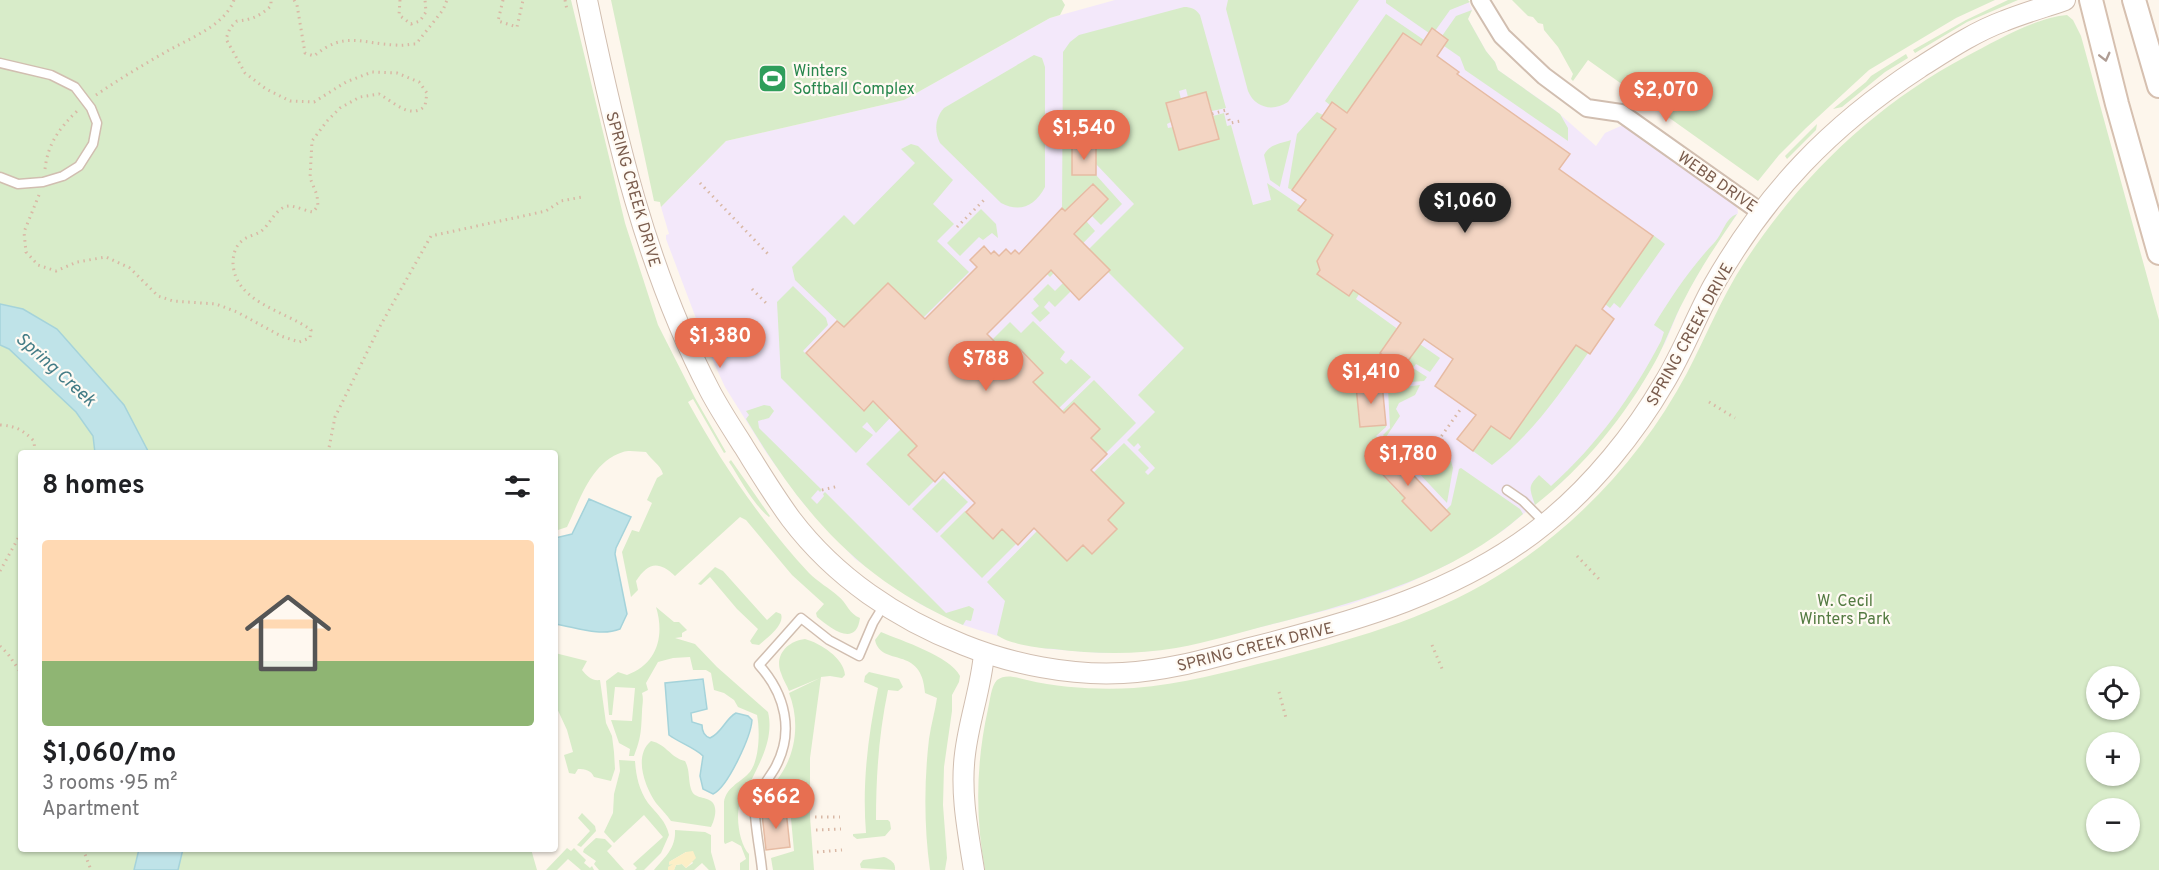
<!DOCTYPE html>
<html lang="en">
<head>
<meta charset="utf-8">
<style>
  body { margin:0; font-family:Overpass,sans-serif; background:#f2f2f2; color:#202124; height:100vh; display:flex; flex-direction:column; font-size:22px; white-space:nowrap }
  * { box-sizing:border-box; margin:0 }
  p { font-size:20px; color:#757577 }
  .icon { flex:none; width:33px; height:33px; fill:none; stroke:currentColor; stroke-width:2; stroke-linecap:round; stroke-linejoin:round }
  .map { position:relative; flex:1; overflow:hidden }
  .drawer { position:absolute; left:18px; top:450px; width:540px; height:402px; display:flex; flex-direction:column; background:#fff; border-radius:6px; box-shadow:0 2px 4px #0004 }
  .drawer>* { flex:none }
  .controls { position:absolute; left:2086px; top:666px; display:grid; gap:12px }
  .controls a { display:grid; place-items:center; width:54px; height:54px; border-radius:50%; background:#fff; box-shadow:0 2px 4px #0004; font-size:30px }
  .price { position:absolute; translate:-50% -51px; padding:0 14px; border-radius:21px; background:#e76f51; color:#fff; font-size:20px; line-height:39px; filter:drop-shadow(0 2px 3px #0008) }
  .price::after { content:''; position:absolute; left:50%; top:36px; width:18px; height:14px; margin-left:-9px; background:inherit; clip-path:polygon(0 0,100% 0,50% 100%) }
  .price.on { background:#222; color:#fff }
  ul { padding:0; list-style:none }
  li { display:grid; align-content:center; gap:12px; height:318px; padding:0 24px }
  li span { display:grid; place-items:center; height:186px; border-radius:6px; color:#555 }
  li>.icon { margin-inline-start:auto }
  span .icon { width:108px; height:108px; fill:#fffc; stroke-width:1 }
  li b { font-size:26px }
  h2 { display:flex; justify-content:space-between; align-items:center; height:72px; padding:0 24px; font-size:26px }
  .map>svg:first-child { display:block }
  .education { fill:#f3e8fa }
  .green { fill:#d8ecc9; fill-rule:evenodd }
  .sand { fill:#fcefc7 }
  .water { fill:#bfe3e8; stroke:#a5d3da; stroke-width:1.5 }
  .building { fill:#f3d5c3; stroke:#e6bba3; stroke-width:1.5 }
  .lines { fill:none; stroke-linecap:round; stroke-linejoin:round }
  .service-casing { stroke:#d1beb0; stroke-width:11 }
  .minor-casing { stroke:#d1beb0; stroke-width:20 }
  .tertiary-casing { stroke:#d1beb0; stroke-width:22 }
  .secondary-casing { stroke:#d6c0b0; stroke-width:26 }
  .path { stroke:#d9b8a5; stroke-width:3; stroke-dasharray:1.5 4.5; stroke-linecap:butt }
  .service { stroke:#fff; stroke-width:8 }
  .minor { stroke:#fff; stroke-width:16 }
  .tertiary { stroke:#fff; stroke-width:20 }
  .secondary { stroke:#fff; stroke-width:22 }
  .oneway { stroke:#af9d94 }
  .labels { text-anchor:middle; stroke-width:4.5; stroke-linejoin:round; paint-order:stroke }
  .leisure-label { font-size:16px; fill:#27864d; stroke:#fffaf3; text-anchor:start }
  .street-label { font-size:16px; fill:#7a5c4d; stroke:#fffaf3 }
  .park-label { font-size:16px; fill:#537a41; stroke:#fffaf3 }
  .water-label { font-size:18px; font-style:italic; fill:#437c86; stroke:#fffaf3 }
</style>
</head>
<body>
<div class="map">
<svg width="2159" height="870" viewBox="0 0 2159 870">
  <rect width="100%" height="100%" fill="#fdf6ec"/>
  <polygon class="education" points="1115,0 1468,0 1472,10 1468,19 1486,51 1495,62 1498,70 1555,110 1596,146 1605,133 1623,125 1737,205 1738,213 1709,255 1683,300 1666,341 1639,389 1595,447 1561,483 1504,530 1449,564 1402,586 1348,605 1201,642 1151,651 1101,653 1048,649 1023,644 963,625 920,604 855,559 803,503 767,454 725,387 708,350 666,239 666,235 669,234 661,207 726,141 904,100 1050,18"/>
  <g class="green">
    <path d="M0 0H571L625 223 658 325 695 398 726 452 724 453 693 399 688 402C722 464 761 521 809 573 818 582 829 588 838 596 847 603 849 614 860 618 856 649 829 627 817 617L816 613 824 604 792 575 746 520 740 517 675 576C658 560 648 563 636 581L638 590 631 597 622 552 632 530 639 532 652 503 647 500 657 478 663 474C660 464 652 461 646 452 639 452 629 450 623 452 591 462 580 500 567 527L555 531V453H21V849H531L537 870H0Z"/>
    <polygon points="611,0 1062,0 1065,5 1060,15 1050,18 904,100 726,141 661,207 660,202 654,201"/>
    <path d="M1228 0H1359L1288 102C1273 112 1255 108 1248 91L1226 9Z"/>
    <polygon points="1386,0 1468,0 1470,2 1450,10 1435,31 1429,33 1386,3"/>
    <polygon points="1512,0 1995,0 1956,18 1869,70 1806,128 1779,155 1758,181 1588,60 1573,81 1571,79 1573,74 1558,47 1544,30 1543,24 1538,23 1533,17 1528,16"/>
    <polygon points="2008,0 2018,0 1967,22 1915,53 1913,50 1966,20"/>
    <path d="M1184 7C1191 7 1196 9 1200 15L1226 108 1212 111 1206 92 1188 97 1186 89 1179 91 1181 99 1166 103 1171 122 1167 124 1168 128 1173 127 1179 150 1219 139 1213 116 1224 113 1227 126 1231 125 1253 205 1271 200 1267 183 1301 206 1298 210 1336 237 1329 241 1317 260 1320 270 1317 274 1349 296 1355 287 1361 291 1356 299 1406 335 1394 334 1380 353 1402 369 1416 350 1413 347 1417 342 1440 358 1430 372 1416 364 1413 368 1427 377 1424 381 1356 386 1360 427 1386 425V427L1376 436 1381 441 1365 457 1399 493 1415 478 1421 484 1402 501 1431 531 1449 514 1446 510 1451 505 1459 469 1461 468 1520 509 1523 514C1454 575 1365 600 1277 623 1244 631 1210 642 1176 648 1135 655 1094 654 1054 649 1039 648 1008 644 997 635L1005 601 987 582 1037 531 1067 561 1083 545 1092 554 1117 529 1108 520 1093 473 1124 443 1149 468 1145 472 1148 475 1155 468 1138 450 1141 447 1138 443 1134 447 1127 440 1155 412 1138 395 1184 348 1108 272 1110 270 1092 252 1078 260 1134 204 1096 164V147H1072V175H1096L1122 204 1101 225 1091 215 1092 184 1072 205 1095 231 1050 277 1044 271 1081 227 1062 208 1063 52 1070 42 1079 35Z"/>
    <polygon points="1472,10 1468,19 1486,51 1495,62 1498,70 1560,114 1568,128 1568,141 1465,70 1460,57 1444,46 1448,40 1442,36 1456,16"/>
    <polygon points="1386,14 1424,40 1421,45 1403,33 1347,113 1332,102 1330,105 1325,101"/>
    <path d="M2067 15 2073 20 2081 36 2159 320V870H985C975 816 976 763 988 709 990 701 991 686 997 680 1006 673 1018 678 1027 680 1061 688 1100 690 1134 688 1184 684 1230 671 1278 659 1363 636 1438 616 1513 566 1586 517 1646 450 1687 373 1706 337 1721 298 1744 263 1800 177 1876 104 1967 56 1994 42 2037 17 2067 15ZM2130 676V710H2097V676ZM2097 742H2130V776H2097ZM2130 808V842H2097V808Z"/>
    <polygon points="1906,54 1908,58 1885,72 1842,107 1833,109 1866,82 1871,76"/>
    <path d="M1034 55 1042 58 1045 67V187C1035 206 1020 213 1001 203L940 143C934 131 935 118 944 108Z"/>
    <polygon points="1317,112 1323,115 1321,118 1336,129 1292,190 1288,188 1297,134"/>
    <polygon points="1817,124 1816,130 1787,159 1785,156"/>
    <path d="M1291 140 1280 186V187L1270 180 1264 155C1269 144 1280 144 1291 140Z"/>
    <polygon points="911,144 918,146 953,180 933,204 954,224 937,241 969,272 923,318 888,283 844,327 795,280 792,267 844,215 854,225 915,163 901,149"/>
    <polygon points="981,209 996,224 998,238 992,233 983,240 979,237 960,256 947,243"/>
    <path d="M1737 214C1718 242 1699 270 1684 300 1673 320 1666 342 1655 362 1625 416 1584 467 1535 505 1530 489 1527 487 1539 475L1551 486C1597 445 1633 395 1661 341L1664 332 1654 325C1671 297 1692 266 1714 243 1723 234 1725 218 1737 214Z"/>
    <polygon points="1653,235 1665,244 1620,308 1614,303 1610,308 1605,304"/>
    <polygon points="1063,283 1071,291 1055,307 1049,301 1044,307 1050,313 1040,322 1031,313 1039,306 1033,299 1048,284 1055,291"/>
    <polygon points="793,286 826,318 828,325 803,351 863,411 873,402 890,418 876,433 867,422 862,427 873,435 856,453 781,378 777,302"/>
    <polygon points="1033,321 1065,352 1060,359 1066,364 1071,359 1091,377 1059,408 1033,382 1043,372 1016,346 1007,354 992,340 1010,322 1021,333"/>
    <path d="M1576 345 1588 353C1559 395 1533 433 1492 465L1473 451 1491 426 1510 439Z"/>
    <polygon points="1094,380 1136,423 1106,453 1091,438 1100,429 1075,404 1064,413 1062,411"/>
    <polygon points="1420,385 1415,395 1399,403 1396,409 1400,416 1386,437 1416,457 1425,445 1428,445 1429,449 1417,467 1426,473 1441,455 1451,461 1453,468 1447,503 1383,435 1390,428 1388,389"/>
    <path d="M764 405 770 406 774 411 769 418 758 421 759 428 822 490 820 492 818 490 811 498 817 504 824 496 823 494 825 492 946 613 969 606 974 609 971 621 966 620 963 625C859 580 803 514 746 419L749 415 746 411Z"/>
    <polygon points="901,429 917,446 908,456 934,481 909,506 866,464"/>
    <path d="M731 460 770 516 769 517C752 503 741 480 729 462Z"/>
    <polygon points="943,478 968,502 937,533 912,509"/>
    <polygon points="965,511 992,538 1002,529 1016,544 982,578 940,536"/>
    <path d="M715 567 723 571 767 620 776 612 781 614C785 625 767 638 759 645L752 644 750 641 758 629 737 609 710 577 701 585 698 584Z"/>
    <path d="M656 607 674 622H679L687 630 682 633V637L675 638 695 644 717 667 768 712C775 742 756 768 745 794 733 805 738 843 749 854V870H740V863L746 859 741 846 732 841 725 844 724 842V802C726 788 739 783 748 774 760 763 760 729 757 715L738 707 734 700 724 693 714 690 711 673 706 670H693L690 657 673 658 658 662 646 683 648 690 642 693C644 700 642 705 642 712 641 732 641 738 634 756H629L630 749 619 743 611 720 632 721 635 688 615 687 612 715H609L606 681 618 672 627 675C657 664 665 636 656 607Z"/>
    <path d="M881 632C902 641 950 656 960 676L959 682 952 695V711L944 767 943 805 947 858 945 870H930C924 827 924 782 929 739 931 725 935 711 937 698L925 693C922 644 881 668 875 640Z"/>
    <path d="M805 639C820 643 844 658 845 675L842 678 830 676 821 677 810 758V817L814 870H773L771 858 794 851 790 808 765 809C766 793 775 784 783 771 797 748 799 718 789 693L820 678 789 691C787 685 783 680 781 673 774 656 787 641 805 639Z"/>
    <path d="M555 653 587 661 582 670C587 676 591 681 600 680L606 723 612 736 614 752 615 769 611 781 594 777C591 770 585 769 578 769L575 774 569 773 564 755 573 752 567 730 555 704Z"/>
    <path d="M869 672 899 679 903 687 898 691 888 690C879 733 876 775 876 820H888L890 822 891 829 885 836 857 839 853 836V834L866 833C862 784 868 735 878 688L864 682 865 676Z"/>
    <path d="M651 741C666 744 671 758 685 761 690 770 688 779 691 789 694 799 704 796 711 801 719 807 714 821 711 827L671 821C667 815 661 809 656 803 645 787 633 756 651 741Z"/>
    <path d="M619 760 635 761C636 776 639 790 648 803 657 814 666 821 669 835L661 853 644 870H635L637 868 633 864 663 837 644 815 614 843 604 832 613 813 614 794 620 771Z"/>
    <polygon points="582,813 595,826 596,831 581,847 577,845 590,831 578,818"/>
    <path d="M675 830 705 832 711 835V852L716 870H709L702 863 694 870H674L676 865 682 864 686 868 693 863 686 852 669 862 673 863V866L668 867V870H654C665 857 676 848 675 830Z"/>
    <polygon points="596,838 605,839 612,846 607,851 624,870 599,870 594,864 596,861 583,852 584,849"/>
    <polygon points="567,848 571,851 574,848 586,860 584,863 590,868 592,866 594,870 581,870 568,859 557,870 546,870"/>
    <path d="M884 857C890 859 896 863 895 870L861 868 860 864 863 860Z"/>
  </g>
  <polygon class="sand" points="693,851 696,858 686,868 682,864 676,865 674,870 668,870 668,867 673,864 669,865 669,862 686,852"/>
  <g class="water">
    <polygon points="0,304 23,309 57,329 124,405 149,453 95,453 93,436 76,412 9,349 0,345"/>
    <path d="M589 499 631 517 616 548 615 554 627 614 620 629C600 637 575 627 555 624V538L572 534Z"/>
    <path d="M703 679 707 709 691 713 692 722 702 725C702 731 704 736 710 738 722 733 725 719 736 713L748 716 752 720C751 736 728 787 713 794L703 789 700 776 703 756C695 748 680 743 669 735L665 683Z"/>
    <polygon points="139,849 183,849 178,870 134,870"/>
  </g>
  <g class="building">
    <polygon points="1432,28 1448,40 1437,56 1459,72 1457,74 1570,154 1559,169 1653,236 1602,309 1614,319 1590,354 1576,345 1510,439 1491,426 1473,451 1457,439 1476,415 1435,386 1453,359 1424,339 1402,369 1380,353 1401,323 1353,290 1349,296 1317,274 1320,270 1317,261 1333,235 1298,210 1306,200 1292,190 1336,129 1321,118 1332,102 1347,113 1403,33 1421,45"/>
    <polygon points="1206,92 1219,139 1179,150 1166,103"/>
    <rect x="1072" y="147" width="24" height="28"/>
    <polygon points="1093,184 1108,199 1074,234 1110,270 1079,300 1051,270 987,334 1007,354 1016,345 1043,373 1033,382 1064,413 1074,403 1100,429 1091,438 1107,454 1091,470 1124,503 1108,520 1117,529 1092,554 1083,545 1067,561 1034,528 1018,545 1002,529 993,539 966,512 975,503 944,472 935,482 908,455 917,446 873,401 864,411 806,353 837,321 844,327 888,283 925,319 977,267 970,260 984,246 991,254 994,251 999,256 1006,249 1011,254 1015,250 1019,254 1062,208 1065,211"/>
    <polygon points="1382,383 1386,425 1360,427 1356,386"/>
    <polygon points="1381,441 1450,514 1431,531 1402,501 1405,498 1365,456"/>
    <polygon points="786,810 790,847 766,850 762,814"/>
  </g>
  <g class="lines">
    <defs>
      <g id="service">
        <polyline points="0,63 51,75 75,87 91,108 97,123 93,144 79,166 63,176 43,182 18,184 0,177"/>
        <polyline points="1507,490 1523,501 1545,523"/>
        <path d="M762 870C761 856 753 816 755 805 758 791 768 780 775 768 795 732 785 694 759 665L801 618 829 640 859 656 873 623 884 605"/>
      </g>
      <polyline id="minor" points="1480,0 1502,36 1544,76 1587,108 1621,113 1762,213"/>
      <g id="tertiary">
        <path d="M587 0C615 134 646 269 710 391 720 410 732 428 744 447 759 471 774 496 791 519 835 577 897 619 964 645 1011 664 1071 676 1123 673 1166 671 1208 659 1250 648 1353 622 1462 592 1546 523 1592 486 1635 433 1664 383 1683 352 1696 317 1713 286 1766 193 1830 126 1919 68 1946 51 1974 32 2004 21 2024 13 2045 7 2065 0"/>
        <path d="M974 870C968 832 960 793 965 754 969 720 981 688 984 654"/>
      </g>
      <g id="secondary">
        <polyline points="2091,0 2117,104 2159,253"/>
        <polyline points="2134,0 2159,86"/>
      </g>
    </defs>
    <use href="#service" class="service-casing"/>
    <use href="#minor" class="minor-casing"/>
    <use href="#tertiary" class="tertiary-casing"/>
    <use href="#secondary" class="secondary-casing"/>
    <g class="path">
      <path d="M294 0 297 5 305 53 314 56C345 30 362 44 396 45 403 46 409 44 416 44L443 10 447 0"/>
      <polyline points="400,0 399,15 411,24 420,21 426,12 425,0"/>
      <polyline points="503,0 498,21 517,27 523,0"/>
      <polyline points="565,0 567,10"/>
      <path d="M96 95C118 80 141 66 164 53 187 39 224 27 234 0"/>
      <polyline points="1212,114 1226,110 1230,123 1241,121"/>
      <path d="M45 169C48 143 59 129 77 111"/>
      <polyline points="700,183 768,254"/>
      <path d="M39 195 24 232 26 252 38 265 56 271 77 262 106 257 130 268 158 296 173 301 216 304 237 312 281 336 299 342 310 338 311 330C284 310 232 302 233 260 234 252 236 245 243 240 248 236 255 235 260 232 270 226 276 205 291 206 298 207 306 211 313 212L318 206 317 195 310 178 312 141 327 121 340 108 360 97 379 94C394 102 410 120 425 106L427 93 419 82 397 73 372 72 346 82 314 102 290 101 266 89 245 73 226 39 230 28 237 21C251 20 260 16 271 6V0"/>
      <polyline points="957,227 985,199"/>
      <polyline points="752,289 769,306"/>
      <polyline points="1709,402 1735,418"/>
      <path d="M0 425C16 426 23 430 34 441L35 453"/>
      <polyline points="1438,441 1460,410"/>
      <polyline points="328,453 335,417 379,328 431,236 546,211 561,201 582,197"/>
      <polyline points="822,490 839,486"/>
      <polyline points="1577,556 1599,579"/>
      <polyline points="0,571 21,533"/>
      <polyline points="1432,645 1443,671"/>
      <polyline points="0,646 8,654 21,673"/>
      <polyline points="1279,692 1286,718"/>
      <polyline points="815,817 840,817"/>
      <polyline points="816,830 841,829"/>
      <polyline points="83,849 91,870"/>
      <polyline points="817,852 842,850"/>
    </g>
    <use href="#service" class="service"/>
    <use href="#minor" class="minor"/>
    <use href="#tertiary" class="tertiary"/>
    <use href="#secondary" class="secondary"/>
  </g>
  <defs><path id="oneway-chevron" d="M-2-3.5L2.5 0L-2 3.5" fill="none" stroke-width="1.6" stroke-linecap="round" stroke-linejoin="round" transform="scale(1.5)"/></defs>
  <use class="oneway" href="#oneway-chevron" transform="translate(2105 57) rotate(76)"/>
  <defs>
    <symbol id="stadium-square" viewBox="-11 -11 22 22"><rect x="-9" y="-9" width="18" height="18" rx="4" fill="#2e9e5b" stroke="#fffaf3"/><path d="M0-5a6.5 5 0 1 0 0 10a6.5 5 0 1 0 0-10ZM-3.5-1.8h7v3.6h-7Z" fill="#fff"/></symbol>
  </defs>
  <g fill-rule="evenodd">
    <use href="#stadium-square" x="756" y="62" width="33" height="33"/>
  </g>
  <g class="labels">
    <g class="leisure-label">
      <text x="793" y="76">Winters<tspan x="793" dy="18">Softball Complex</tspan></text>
    </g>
    <g class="street-label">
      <text transform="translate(1718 181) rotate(35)" y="6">WEBB DRIVE</text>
      <text transform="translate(634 189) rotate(74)" y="6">SPRING CREEK DRIVE</text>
      <text transform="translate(1689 334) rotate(-61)" y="6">SPRING CREEK DRIVE</text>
      <text transform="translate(1255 646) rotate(-14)" y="6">SPRING CREEK DRIVE</text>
    </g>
    <g class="park-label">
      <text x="1845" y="606">W. Cecil<tspan x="1845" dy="18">Winters Park</tspan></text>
    </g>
    <g class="water-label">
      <text transform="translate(56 369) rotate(42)" y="6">Spring Creek</text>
    </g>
  </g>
</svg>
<div class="controls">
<a><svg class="icon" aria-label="locate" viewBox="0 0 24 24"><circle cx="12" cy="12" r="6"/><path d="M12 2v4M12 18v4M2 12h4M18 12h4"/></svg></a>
<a>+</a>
<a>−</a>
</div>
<b class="price" style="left:1666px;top:123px">$2,070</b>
<b class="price" style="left:1084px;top:161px">$1,540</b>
<b class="price on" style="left:1465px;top:234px">$1,060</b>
<b class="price" style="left:720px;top:369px">$1,380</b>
<b class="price" style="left:986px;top:392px">$788</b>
<b class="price" style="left:1371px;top:405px">$1,410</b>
<b class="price" style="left:1408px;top:487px">$1,780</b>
<b class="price" style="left:776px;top:830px">$662</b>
<section class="drawer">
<h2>8 homes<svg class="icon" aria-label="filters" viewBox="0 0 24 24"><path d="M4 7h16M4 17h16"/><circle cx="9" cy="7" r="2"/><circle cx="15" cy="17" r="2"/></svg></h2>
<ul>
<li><span style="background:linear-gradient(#ffd9b3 65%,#8fb573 0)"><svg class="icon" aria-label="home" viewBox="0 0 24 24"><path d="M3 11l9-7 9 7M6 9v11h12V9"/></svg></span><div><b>$1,060/mo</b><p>3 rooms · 95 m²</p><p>Apartment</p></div></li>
</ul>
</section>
</div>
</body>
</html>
